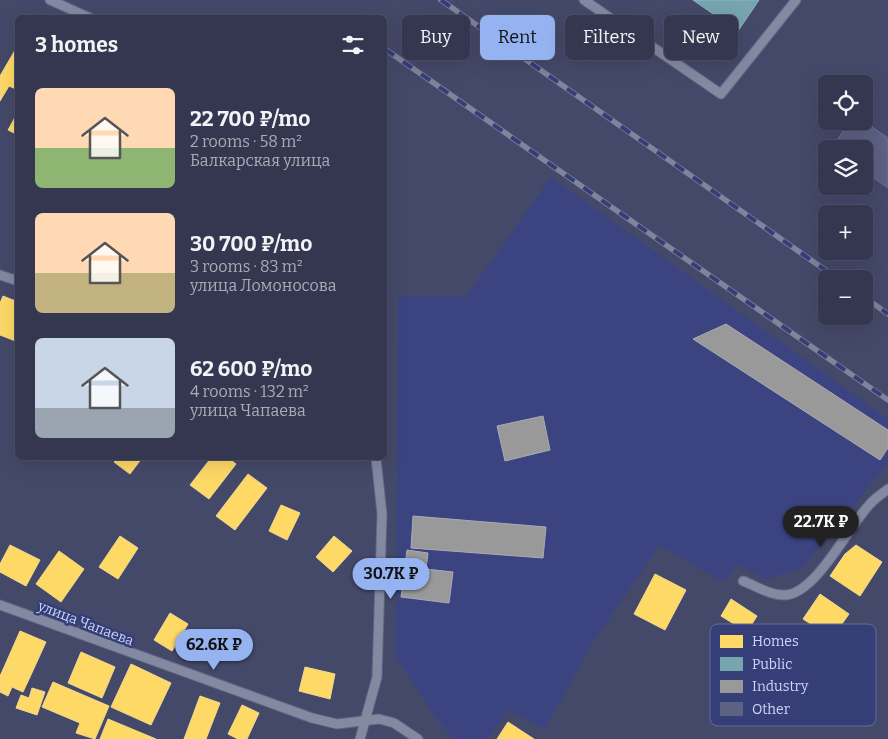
<!DOCTYPE html>
<html lang="en">
<head>
<meta charset="utf-8">
<style>
  body { margin:0; font-family:Bitter,serif; background:#3c3f56; color:#f1f3f6; height:100vh; display:flex; flex-direction:column; font-size:19px; white-space:nowrap }
  * { box-sizing:border-box; margin:0 }
  p { font-size:16px; color:#a9acb7 }
  .icon { flex:none; width:28px; height:28px; fill:none; stroke:currentColor; stroke-width:2; stroke-linecap:round; stroke-linejoin:round }
  .map { position:relative; flex:1; overflow:hidden }
  .side { position:absolute; left:15px; top:15px; width:372px; height:445px; display:flex; flex-direction:column; background:#34374f; border-radius:8px; box-shadow:0 5px 20px #0002,0 0 0 1px #4e5166 }
  .side>* { flex:none }
  .hud { position:absolute; left:402px; top:15px; width:410px; height:45px; display:flex; gap:10px }
  .controls { position:absolute; left:818px; top:75px; display:grid; gap:10px }
  .controls a { display:grid; place-items:center; width:55px; height:55px; border-radius:8px; background:#34374f; box-shadow:0 5px 20px #0002,0 0 0 1px #4e5166; font-size:25px }
  .price { position:absolute; translate:-50% -42px; padding:0 11px; border-radius:18px; background:#95b2f1; color:#111; font-size:16px; line-height:32px; filter:drop-shadow(0 1px 2px #0008) }
  .price::after { content:''; position:absolute; left:50%; top:30px; width:15px; height:11px; margin-left:-8px; background:inherit; clip-path:polygon(0 0,100% 0,50% 100%) }
  .price.on { background:#222; color:#fff }
  ul { padding:0; list-style:none }
  li { display:flex; align-items:center; gap:15px; height:125px; padding:0 20px }
  li span { display:grid; place-items:center; flex:none; width:140px; height:100px; border-radius:8px; color:#555 }
  li>.icon { margin-inline-start:auto }
  span .icon { width:60px; height:60px; fill:#fffc; stroke-width:1 }
  li b { font-size:21px }
  h2 { display:flex; justify-content:space-between; align-items:center; height:60px; padding:0 20px; font-size:21px }
  .tag { padding:0 18px; border-radius:8px; background:#34374f; box-shadow:0 5px 20px #0002,0 0 0 1px #4e5166; font-size:18px; line-height:45px }
  .tag.on { background:#95b2f1; color:#111 }
  .map>svg:first-child { display:block }
  .built { fill:#3b4480 }
  .homes { fill:#ffd966; stroke:#f0d892 }
  .public { fill:#76a5af; stroke:#90b3c5 }
  .industry { fill:#999; stroke:#a9abb6 }
  .building { fill:#5d6182; stroke:#6f738e }
  .lines { fill:none; stroke-linecap:round; stroke-linejoin:round }
  .minor-casing { stroke:#606580; stroke-width:11 }
  .minor { stroke:#8489a2; stroke-width:9 }
  .rail-casing { stroke:#7f839b; stroke-width:5.5 }
  .rail { stroke:#363e78; stroke-width:4; stroke-dasharray:11; stroke-linecap:butt }
  .labels { text-anchor:middle; stroke-width:5; stroke-linejoin:round; paint-order:stroke }
  .street-label { font-size:14px; fill:#cdd5f9; stroke:#363e78 }
  .key { fill:#363e78; stroke:#636b9f; stroke-width:1 }
  .key-label { font-size:14px; fill:#cdd5f9 }
</style>
</head>
<body>
<div class="map">
<svg width="888" height="739" viewBox="0 0 888 739">
  <rect width="100%" height="100%" fill="#454969"/>
  <polygon class="built" points="551,177 888,419 888,463 802,568 766,579 738,565 723,582 660,545 595,639 545,729 509,710 488,739 454,739 433,714 396,656 398,296 466,297"/>
  <g class="homes">
    <polygon points="18,45 18,90 9,86 0,101 0,76"/>
    <polygon points="18,112 18,135 8,130"/>
    <polygon points="3,296 18,302 18,342 0,335 0,303"/>
    <polygon points="118,458 142,458 130,474 114,462"/>
    <polygon points="211,458 228,458 236,464 209,499 190,485"/>
    <polygon points="248,474 267,488 235,530 216,516"/>
    <polygon points="281,505 300,513 287,540 269,531"/>
    <polygon points="120,536 138,548 118,579 99,567"/>
    <polygon points="334,536 352,551 333,572 316,557"/>
    <polygon points="10,545 40,560 26,586 0,572 0,564"/>
    <polygon points="856,545 882,562 860,596 830,576 845,554"/>
    <polygon points="59,551 84,569 61,602 36,584"/>
    <polygon points="655,574 686,590 665,630 634,614"/>
    <polygon points="820,594 849,614 832,638 803,619"/>
    <polygon points="731,599 757,616 747,632 721,616"/>
    <polygon points="170,613 188,624 172,651 154,640"/>
    <polygon points="20,631 46,642 30,677 5,665"/>
    <polygon points="81,652 115,667 102,698 68,683"/>
    <polygon points="131,664 171,683 151,725 111,707"/>
    <polygon points="5,665 30,677 23,692 12,687 8,696 0,692 0,676"/>
    <polygon points="305,667 335,674 330,699 299,691"/>
    <polygon points="53,682 109,706 95,739 76,733 80,723 42,707"/>
    <polygon points="32,688 45,692 37,715 16,708 21,695 29,698"/>
    <polygon points="200,696 220,703 206,739 184,739"/>
    <polygon points="242,705 259,713 247,739 238,739 228,734"/>
    <polygon points="108,719 156,739 100,739"/>
    <polygon points="508,722 534,739 497,739"/>
  </g>
  <polygon class="public" points="693,0 759,0 738,31"/>
  <g class="industry">
    <polygon points="726,324 888,430 888,448 880,460 693,339"/>
    <polygon points="543,416 550,450 505,461 497,426"/>
    <polygon points="413,516 546,527 543,558 411,548"/>
    <polygon points="407,550 428,553 426,569 453,572 449,603 401,597"/>
  </g>
  <polygon class="building" points="850,121 863,121 888,138 888,188 864,171 864,149 831,149"/>
  <g class="lines">
    <defs>
      <g id="minor">
        <polyline points="50,0 90,18"/>
        <polyline points="584,0 721,94 796,0"/>
        <polyline points="0,275 18,281"/>
        <path d="M743 581C756 586 771 596 786 595 817 592 849 526 870 504 875 498 882 494 888 489"/>
        <polyline points="0,605 312,718 337,724 379,719 394,723 418,739"/>
        <polyline points="360,739 377,677 382,514 376,458"/>
      </g>
    </defs>
    <use href="#minor" class="minor-casing"/>
    <use href="#minor" class="minor"/>
    <defs>
      <g id="rail">
        <polyline points="441,0 838,279"/>
        <polyline points="385,49 888,400"/>
        <polyline points="864,297 888,314"/>
      </g>
    </defs>
    <use href="#rail" class="rail-casing"/>
    <use href="#rail" class="rail"/>
  </g>
  <g class="labels">
    <g class="street-label">
      <text transform="translate(86 623) rotate(21)" y="5">улица Чапаева</text>
    </g>
  </g>
  <rect x="710" y="624" width="166" height="102" rx="8" class="key"/>
  <rect x="720" y="635" width="23" height="13" fill="#ffd966"/>
  <rect x="720" y="657" width="23" height="14" fill="#76a5af"/>
  <rect x="720" y="680" width="23" height="13" fill="#999"/>
  <rect x="720" y="702" width="23" height="14" fill="#5d6182"/>
  <g class="key-label">
    <text x="752" y="646">Homes</text>
    <text x="752" y="669">Public</text>
    <text x="752" y="691">Industry</text>
    <text x="752" y="714">Other</text>
  </g>
</svg>
<div class="controls">
<a><svg class="icon" aria-label="locate" viewBox="0 0 24 24"><circle cx="12" cy="12" r="6"/><path d="M12 2v4M12 18v4M2 12h4M18 12h4"/></svg></a>
<a><svg class="icon" aria-label="layers" viewBox="0 0 24 24"><path d="M12 4l9 5-9 5-9-5zM3 14l9 5 9-5"/></svg></a>
<a>+</a>
<a>−</a>
</div>
<b class="price on" style="left:821px;top:548px">22.7K ₽</b>
<b class="price" style="left:391px;top:600px">30.7K ₽</b>
<b class="price" style="left:214px;top:671px">62.6K ₽</b>
<div class="hud">
<a class="tag">Buy</a>
<a class="tag on">Rent</a>
<a class="tag">Filters</a>
<a class="tag">New</a>
</div>
<section class="side">
<h2>3 homes<svg class="icon" aria-label="filters" viewBox="0 0 24 24"><path d="M4 7h16M4 17h16"/><circle cx="9" cy="7" r="2"/><circle cx="15" cy="17" r="2"/></svg></h2>
<ul>
<li><span style="background:linear-gradient(#ffd9b3 60%,#8fb573 0)"><svg class="icon" aria-label="home" viewBox="0 0 24 24"><path d="M3 11l9-7 9 7M6 9v11h12V9"/></svg></span><div><b>22 700 ₽/mo</b><p>2 rooms · 58 m²</p><p>Балкарская улица</p></div></li>
<li><span style="background:linear-gradient(#ffd9b3 60%,#c2b280 0)"><svg class="icon" aria-label="home" viewBox="0 0 24 24"><path d="M3 11l9-7 9 7M6 9v11h12V9"/></svg></span><div><b>30 700 ₽/mo</b><p>3 rooms · 83 m²</p><p>улица Ломоносова</p></div></li>
<li><span style="background:linear-gradient(#c9d6e8 70%,#9aa5b1 0)"><svg class="icon" aria-label="home" viewBox="0 0 24 24"><path d="M3 11l9-7 9 7M6 9v11h12V9"/></svg></span><div><b>62 600 ₽/mo</b><p>4 rooms · 132 m²</p><p>улица Чапаева</p></div></li>
</ul>
</section>
</div>
</body>
</html>
